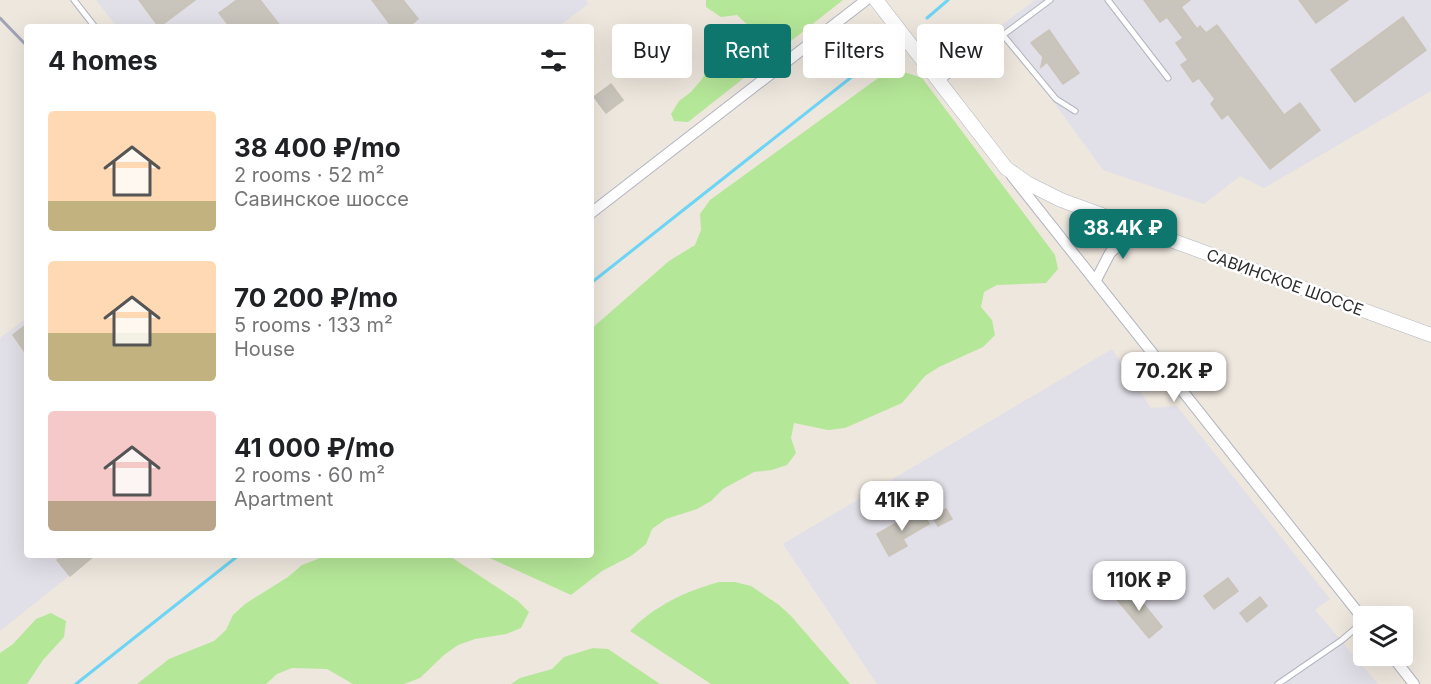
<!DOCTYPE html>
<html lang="en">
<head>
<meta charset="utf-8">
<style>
  body { margin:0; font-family:Inter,sans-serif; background:#f2f2f2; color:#202124; height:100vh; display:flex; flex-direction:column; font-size:22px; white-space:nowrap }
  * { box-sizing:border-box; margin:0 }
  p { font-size:20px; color:#757577 }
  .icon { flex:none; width:33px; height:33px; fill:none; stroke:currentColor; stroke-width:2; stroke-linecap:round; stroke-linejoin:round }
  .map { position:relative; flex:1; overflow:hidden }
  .side { position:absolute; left:24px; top:24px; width:570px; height:534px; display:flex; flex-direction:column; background:#fff; border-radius:6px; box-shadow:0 6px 24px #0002 }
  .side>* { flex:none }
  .banner { position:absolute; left:612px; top:24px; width:570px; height:54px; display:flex; gap:12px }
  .fabs { position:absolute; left:1353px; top:606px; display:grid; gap:12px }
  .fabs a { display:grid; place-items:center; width:60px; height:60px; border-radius:6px; background:#fff; box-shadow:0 6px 24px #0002; font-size:30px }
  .price { position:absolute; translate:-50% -51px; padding:0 14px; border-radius:12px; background:#fff; color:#222; font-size:20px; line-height:39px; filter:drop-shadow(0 2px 3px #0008) }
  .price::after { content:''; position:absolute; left:50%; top:36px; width:18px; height:14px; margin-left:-9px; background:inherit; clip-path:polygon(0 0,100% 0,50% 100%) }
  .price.on { background:#0f766e; color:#fff }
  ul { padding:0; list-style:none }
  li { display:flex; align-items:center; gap:18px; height:150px; padding:0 24px }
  li span { display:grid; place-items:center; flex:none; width:168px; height:120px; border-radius:6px; color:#555 }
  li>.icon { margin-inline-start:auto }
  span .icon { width:72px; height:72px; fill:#fffc; stroke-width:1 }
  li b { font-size:26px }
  h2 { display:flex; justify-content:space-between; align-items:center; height:72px; padding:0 24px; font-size:26px }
  .tag { padding:0 21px; border-radius:6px; background:#fff; box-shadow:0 6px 24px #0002; font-size:21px; line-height:54px }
  .tag.on { background:#0f766e; color:#fff }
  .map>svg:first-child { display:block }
  .industrial { fill:#e1dfe7 }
  .green { fill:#b5e798 }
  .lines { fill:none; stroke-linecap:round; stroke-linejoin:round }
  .stream { stroke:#6cd4f5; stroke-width:3 }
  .building { fill:#c9c5bc; stroke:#cac3b7; stroke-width:1.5 }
  .service-casing { stroke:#b2b5c0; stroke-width:7 }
  .minor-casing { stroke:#b2b5c0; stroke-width:12 }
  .tertiary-casing { stroke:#b2b5c0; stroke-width:15 }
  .service { stroke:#fff; stroke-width:5 }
  .minor { stroke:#fff; stroke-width:10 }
  .tertiary { stroke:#fff; stroke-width:14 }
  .rail { stroke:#a0a4b7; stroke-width:3 }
  .labels { text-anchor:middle; stroke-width:5; stroke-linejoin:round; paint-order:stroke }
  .street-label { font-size:16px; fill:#2c2c2c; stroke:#fff }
</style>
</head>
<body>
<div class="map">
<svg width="1431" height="684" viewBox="0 0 1431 684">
  <rect width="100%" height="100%" fill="#eee7de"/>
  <g class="industrial">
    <polygon points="96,0 586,0 588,4 558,27 117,27"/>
    <polygon points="1035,0 1431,0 1431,91 1264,188 1240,176 1204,204 1103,170 999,27"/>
    <polygon points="27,318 27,555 95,555 0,631 0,338"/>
    <polygon points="1112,349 1151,408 1177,406 1330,599 1315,610 1378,684 877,684 783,544"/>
  </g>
  <g class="green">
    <polygon points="706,0 843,0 688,122 674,121 671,114 679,101 691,92 702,79 710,65 722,55 738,53 750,42 749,26 737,15 721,17 706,7"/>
    <polygon points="892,68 922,78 1055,255 1058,269 1046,283 997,285 984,292 981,307 992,320 995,335 983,347 939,367 925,376 902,403 845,428 828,430 794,423 791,438 796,453 787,465 772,470 754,472 723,489 711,501 697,509 666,519 652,529 646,544 631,556 602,571 571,595 483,555 591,555 591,329 669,261 695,245 701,230 700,214 710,200"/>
    <polygon points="328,555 448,555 518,601 529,612 521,628 506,634 475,639 458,645 444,655 420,678 404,684 353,684 327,669 292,668 277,674 266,684 137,684 169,659 214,641 226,630 233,615 245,604 288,577 302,565"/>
    <path d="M719 582H735L751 586 779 605 791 616 850 684H711L630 631C654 606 686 591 719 582Z"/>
    <polygon points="51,613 66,621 64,637 43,660 27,684 0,684 0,653 13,644 36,619"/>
    <polygon points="593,648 608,649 660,684 511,684 520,678 552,669 564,657"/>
  </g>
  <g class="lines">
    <g class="stream">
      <polyline points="927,18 948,0"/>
      <polyline points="591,283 887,49"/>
      <polyline points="76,684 239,555"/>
    </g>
  </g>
  <g class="building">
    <polygon points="139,0 195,0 159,27"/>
    <polygon points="237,0 260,0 281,27 230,27 219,13"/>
    <polygon points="372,0 403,0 418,19 408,27 392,27"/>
    <polygon points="1144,0 1190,0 1181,7 1197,29 1200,26 1206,33 1217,25 1284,115 1300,103 1320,130 1270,169 1228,114 1222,119 1211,104 1215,99 1199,78 1193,82 1181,65 1188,60 1176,43 1183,38 1167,17 1160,22"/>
    <polygon points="1299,0 1348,0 1316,23"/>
    <polygon points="1403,17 1426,50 1355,102 1331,70"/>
    <polygon points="1049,30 1079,73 1063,84 1047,62 1041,67 1043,57 1031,43"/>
    <polygon points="611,84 623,100 606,113 594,97"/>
    <polygon points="27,324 27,355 13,335"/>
    <polygon points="921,509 929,524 903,539 907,546 889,556 877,534"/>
    <polygon points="946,509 952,519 938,526 932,516"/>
    <polygon points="63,555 95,555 70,576 57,560"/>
    <polygon points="1228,578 1238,591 1214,609 1204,596"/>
    <polygon points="1129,586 1162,627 1149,638 1115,597"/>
    <polygon points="1260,597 1267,606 1247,622 1240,613"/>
  </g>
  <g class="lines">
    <defs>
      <g id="service">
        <polyline points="74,0 95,27"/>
        <polyline points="1108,0 1168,78"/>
        <polyline points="1003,35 1050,0"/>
        <polyline points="941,81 1003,35 1056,99 1075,111"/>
        <polyline points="1278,684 1342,640 1364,621"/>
      </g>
      <g id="minor">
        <polyline points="1012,176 1364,620"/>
        <polyline points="591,213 866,0"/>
        <polyline points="1096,280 1110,253 1137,228"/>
        <polyline points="1392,656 1414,684"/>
      </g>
      <polyline id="tertiary" points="876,0 1006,168 1027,183 1061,200 1431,335"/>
    </defs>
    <use href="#service" class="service-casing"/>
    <use href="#minor" class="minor-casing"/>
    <use href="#tertiary" class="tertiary-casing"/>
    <use href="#service" class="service"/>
    <use href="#minor" class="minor"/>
    <use href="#tertiary" class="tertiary"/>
    <polyline class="rail" points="0,18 27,46"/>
  </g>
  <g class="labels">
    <g class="street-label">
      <text transform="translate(1285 282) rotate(20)" y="6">САВИНСКОЕ ШОССЕ</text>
    </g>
  </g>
</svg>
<div class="fabs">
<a><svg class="icon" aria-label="layers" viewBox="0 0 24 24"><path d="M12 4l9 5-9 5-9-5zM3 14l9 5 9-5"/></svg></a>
</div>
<b class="price on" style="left:1123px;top:260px">38.4K ₽</b>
<b class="price" style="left:1174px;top:403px">70.2K ₽</b>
<b class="price" style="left:902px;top:532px">41K ₽</b>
<b class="price" style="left:1139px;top:612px">110K ₽</b>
<div class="banner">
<a class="tag">Buy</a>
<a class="tag on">Rent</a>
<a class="tag">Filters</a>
<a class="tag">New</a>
</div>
<section class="side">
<h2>4 homes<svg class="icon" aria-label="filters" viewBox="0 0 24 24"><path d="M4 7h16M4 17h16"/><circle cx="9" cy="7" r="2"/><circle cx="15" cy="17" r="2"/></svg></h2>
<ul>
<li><span style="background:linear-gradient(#ffd9b3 75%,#c2b280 0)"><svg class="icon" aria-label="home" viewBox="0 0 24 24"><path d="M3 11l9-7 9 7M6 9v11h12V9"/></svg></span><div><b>38 400 ₽/mo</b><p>2 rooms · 52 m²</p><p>Савинское шоссе</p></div></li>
<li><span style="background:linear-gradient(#ffd9b3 60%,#c2b280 0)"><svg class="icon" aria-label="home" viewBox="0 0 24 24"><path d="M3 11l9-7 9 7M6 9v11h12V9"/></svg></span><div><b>70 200 ₽/mo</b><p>5 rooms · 133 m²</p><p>House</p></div></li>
<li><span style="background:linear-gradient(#f6c9c9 75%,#b9a48a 0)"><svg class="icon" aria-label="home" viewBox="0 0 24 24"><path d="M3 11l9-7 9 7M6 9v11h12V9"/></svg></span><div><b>41 000 ₽/mo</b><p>2 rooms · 60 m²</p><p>Apartment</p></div></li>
</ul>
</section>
</div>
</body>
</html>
